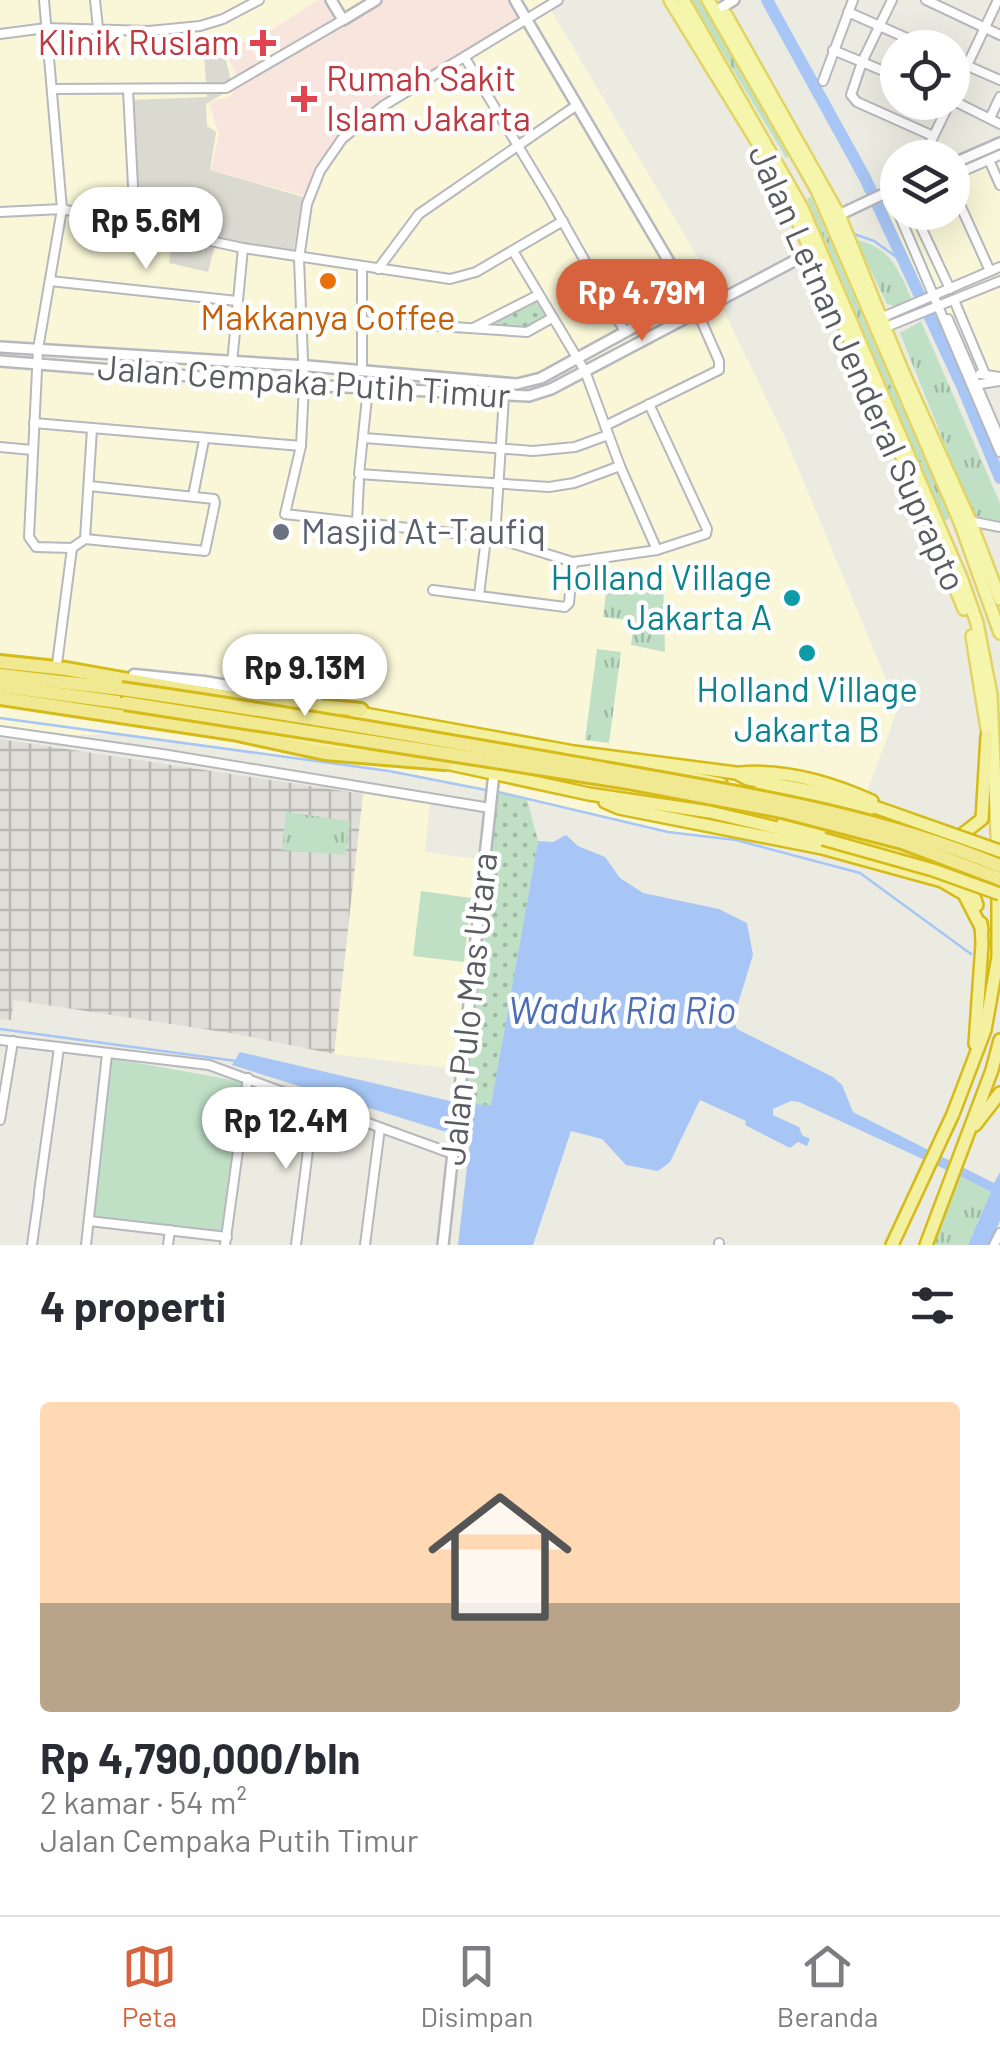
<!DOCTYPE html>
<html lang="id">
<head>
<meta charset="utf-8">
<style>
  body { margin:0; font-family:Barlow,sans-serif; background:#f2f2f3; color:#2b2b33; height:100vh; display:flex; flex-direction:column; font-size:38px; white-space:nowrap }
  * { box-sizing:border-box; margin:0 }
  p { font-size:32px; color:#7c7c81 }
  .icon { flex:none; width:55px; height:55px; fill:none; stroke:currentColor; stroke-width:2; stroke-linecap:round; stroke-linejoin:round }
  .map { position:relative; height:1245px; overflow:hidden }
  .details { display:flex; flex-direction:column; background:#fff; flex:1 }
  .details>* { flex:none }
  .buttons { position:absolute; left:880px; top:30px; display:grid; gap:20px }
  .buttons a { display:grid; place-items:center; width:90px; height:90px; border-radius:50%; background:#fff; box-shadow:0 10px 40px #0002; font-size:50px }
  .price { position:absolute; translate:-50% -85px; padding:0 22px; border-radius:35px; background:#fff; color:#222; font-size:32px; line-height:65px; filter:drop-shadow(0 2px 5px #0008) }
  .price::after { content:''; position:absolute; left:50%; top:60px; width:30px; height:22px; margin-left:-15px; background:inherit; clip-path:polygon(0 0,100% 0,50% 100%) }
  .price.active { background:#d6633d; color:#fff }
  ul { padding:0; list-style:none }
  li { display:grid; align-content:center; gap:20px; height:530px; padding:0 40px }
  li+li { border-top:2px solid #e1e1e2 }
  li span { display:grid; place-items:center; height:310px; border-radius:10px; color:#555 }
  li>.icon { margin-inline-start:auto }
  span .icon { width:180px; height:180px; fill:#fffc; stroke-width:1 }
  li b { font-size:42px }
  h2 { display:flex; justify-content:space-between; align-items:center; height:120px; padding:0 40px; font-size:42px }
  .tabs { display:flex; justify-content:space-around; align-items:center; height:140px; border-top:2px solid #e1e1e2; background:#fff; font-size:28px; color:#7c7c81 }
  .tabs a { display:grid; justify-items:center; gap:5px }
  .tabs .active { color:#d6633d }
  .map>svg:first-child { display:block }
  .commercial { fill:#f9f7d8 }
  .industrial { fill:url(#industrial-grid) }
  .education { fill:#dbdad0 }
  .medical { fill:#f7e5de }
  .grass { fill:url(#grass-tufts) }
  .park { fill:url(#park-dots) }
  .garden { fill:#c0e0c6 }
  .water { fill:#a7c6f5 }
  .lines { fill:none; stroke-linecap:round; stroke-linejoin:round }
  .stream { stroke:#a7c6f5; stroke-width:2.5 }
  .river { stroke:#a7c6f5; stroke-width:12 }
  .minor-casing { stroke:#b7b8bd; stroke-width:12 }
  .tertiary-casing { stroke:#b7b8bd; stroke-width:14 }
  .secondary-casing { stroke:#b7b9be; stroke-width:15 }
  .primary-casing { stroke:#e1d464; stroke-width:16 }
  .trunk-casing { stroke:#d5ba18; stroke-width:16 }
  .motorway-casing { stroke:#d5ba18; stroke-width:18 }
  .minor { stroke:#fff; stroke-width:8 }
  .tertiary { stroke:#fff; stroke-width:9 }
  .secondary { stroke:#fff; stroke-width:10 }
  .primary { stroke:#f5f6ac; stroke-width:11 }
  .trunk { stroke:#f3f09f; stroke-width:11 }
  .motorway { stroke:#f1e992; stroke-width:12 }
  .trunk-bridge-casing { stroke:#d5ba18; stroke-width:16; stroke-linecap:butt }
  .motorway-bridge-casing { stroke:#d5ba18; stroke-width:18; stroke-linecap:butt }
  .trunk-bridge { stroke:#f3f09f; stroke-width:11 }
  .motorway-bridge { stroke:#f1e992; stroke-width:12 }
  .health-dot { fill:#e0444e; stroke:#fff; stroke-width:4 }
  .food-dot { fill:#e8710a; stroke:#fff; stroke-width:4 }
  .worship-dot { fill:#6b7280; stroke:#fff; stroke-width:4 }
  .culture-dot { fill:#0f9aa8; stroke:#fff; stroke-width:4 }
  .labels { text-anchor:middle; stroke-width:9; stroke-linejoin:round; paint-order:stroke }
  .health-label { font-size:35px; fill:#be3a42; stroke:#fff; text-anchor:end }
  .food-label { font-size:35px; fill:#c56008; stroke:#fff }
  .street-label { font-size:35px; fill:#5a5c61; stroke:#fff }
  .worship-label { font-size:35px; fill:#5b616d; stroke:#fff; text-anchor:start }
  .culture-label { font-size:35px; fill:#0d838f; stroke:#fff; text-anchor:end }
  .water-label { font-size:38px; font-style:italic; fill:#4d6eb5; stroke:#fff }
</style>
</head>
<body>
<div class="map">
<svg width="1000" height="1245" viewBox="0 0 1000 1245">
  <defs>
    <pattern id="industrial-grid" width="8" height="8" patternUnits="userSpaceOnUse" patternTransform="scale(2.5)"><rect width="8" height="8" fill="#dfded9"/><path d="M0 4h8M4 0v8" fill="none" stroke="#b8b7b3"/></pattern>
    <pattern id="grass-tufts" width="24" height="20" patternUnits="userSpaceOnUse" patternTransform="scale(2.5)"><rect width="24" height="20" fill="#c0e0c6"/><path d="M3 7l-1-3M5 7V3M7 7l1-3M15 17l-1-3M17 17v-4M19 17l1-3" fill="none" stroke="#9fb9a4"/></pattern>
    <pattern id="park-dots" width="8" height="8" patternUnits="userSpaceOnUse" patternTransform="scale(2.5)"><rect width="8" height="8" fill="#c0e0c6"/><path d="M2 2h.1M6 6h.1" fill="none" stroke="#9fb9a4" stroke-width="1.8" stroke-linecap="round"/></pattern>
  </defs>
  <rect width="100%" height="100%" fill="#ebebe1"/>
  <g class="commercial">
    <polygon points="0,0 545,0 697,256 785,437 898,708 858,816 793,846 736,840 668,832 480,788 386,771 111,734 40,736 0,731"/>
    <polygon points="1000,149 1000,381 961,371 880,203 897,195 898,212 952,212 953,170"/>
    <polygon points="363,794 430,804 425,852 477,859 456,1069 334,1054"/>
  </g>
  <polygon class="industrial" points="0,739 363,794 334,1054 236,1034 14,1000 11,1020 0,1019"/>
  <polygon class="education" points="223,49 233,88 206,104 207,126 216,132 210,170 303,197 293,254 217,237 208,272 169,263 174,229 138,219 131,100 207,97 204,53"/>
  <polygon class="medical" points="318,0 329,0 344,25 384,0 512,0 522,17 417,80 363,117 337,139 319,163 305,196 211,170 219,135 209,103 231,96 236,87 236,74 225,52 247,41 260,61 278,51 268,32"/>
  <g class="grass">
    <polygon points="691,0 700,0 790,156 786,158"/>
    <polygon points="811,197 950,518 945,521 807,199"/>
    <path d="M856 240C890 246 900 272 912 300L897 307 887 304Z"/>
    <polygon points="921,321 1000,503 1000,521 973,515 900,333"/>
    <polygon points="609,570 663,574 665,652 631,645 634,621 603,617"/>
    <polygon points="597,649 621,652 609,743 585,740"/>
    <polygon points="286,812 350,821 346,855 282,850"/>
    <polygon points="954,1173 991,1192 968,1245 926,1245"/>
  </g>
  <g class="park">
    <polygon points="537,299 547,317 529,327 487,325"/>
    <polygon points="492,791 527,799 538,841 491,1106 466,1109 461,1114"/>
  </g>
  <g class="garden">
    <polygon points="421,891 471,898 464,962 413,956"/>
    <polygon points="111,1058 243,1082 224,1233 94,1217"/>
  </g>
  <polygon class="water" points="566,835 578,846 605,857 620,878 643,893 719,909 747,923 753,955 733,1020 737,1029 833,1077 842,1085 853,1112 994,1183 1000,1172 1000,1221 989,1245 968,1245 991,1192 966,1179 799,1102 791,1101 773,1109 773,1115 799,1127 802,1135 810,1139 807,1146 798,1142 790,1148 745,1125 746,1121 700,1100 670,1162 658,1171 626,1165 602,1139 571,1131 533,1245 458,1245 470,1141 460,1131 443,1131 232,1065 240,1052 450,1101 461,1114 470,1104 491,1105 538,841 553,842"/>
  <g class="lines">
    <g class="stream">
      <polyline points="854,234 874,241 905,263"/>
      <polyline points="0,718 389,771 486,790"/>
      <polyline points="494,791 668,832 736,840 860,873 971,954"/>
      <polyline points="0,1029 236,1061"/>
    </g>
    <polyline class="river" points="767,0 865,178 962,386 1000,478"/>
    <defs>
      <g id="minor">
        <polyline points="44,0 62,209 38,349 29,537 36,547 72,548"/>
        <polyline points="95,0 98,28"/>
        <polyline points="558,0 383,106 342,139 320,171 307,204 299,259 304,385 301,446 285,514 495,538 573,562 657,550 706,534 707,529 649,404"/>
        <polyline points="892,0 862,62 851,95 857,102 933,136"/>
        <polyline points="926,0 1000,35"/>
        <polyline points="848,12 929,48"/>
        <polyline points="0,34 46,28 149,31 200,26 223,19 259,0"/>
        <polyline points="833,50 898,77"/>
        <polyline points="465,58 550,199 625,332"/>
        <polyline points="952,59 1000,80"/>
        <polyline points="823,81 853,0"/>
        <polyline points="52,89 226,88 343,20"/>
        <polyline points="128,90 135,225"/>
        <polyline points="952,97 998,0"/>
        <polyline points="952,100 1000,124"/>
        <polyline points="990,118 1000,97"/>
        <polyline points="923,158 950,102"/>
        <polyline points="989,160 1000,185"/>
        <polyline points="952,176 1000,155"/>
        <polyline points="952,187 990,271"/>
        <polyline points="888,191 898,212"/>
        <polyline points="0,212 62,209 243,248 450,279 476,272 563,221"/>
        <polyline points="898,212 1000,452"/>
        <polyline points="914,212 950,289"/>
        <polyline points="513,251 585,371 620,466 657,550"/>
        <polyline points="378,269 419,214 577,105"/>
        <polyline points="50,281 237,301"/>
        <polyline points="954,300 985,374"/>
        <polyline points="883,317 1000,267"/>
        <polyline points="948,319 1000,439"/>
        <polyline points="363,321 527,332 552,318"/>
        <polyline points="475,327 538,295"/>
        <polyline points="886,327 1000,281"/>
        <polyline points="232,363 243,248"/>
        <polyline points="362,371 362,268"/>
        <polyline points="980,374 1000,377"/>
        <polyline points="974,385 1000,381"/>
        <polyline points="368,388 359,474 549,487 574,483 620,466"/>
        <polyline points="34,423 301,446"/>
        <polyline points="605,426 719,370 719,361 697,311"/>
        <polyline points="364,438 533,451 575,447 608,435"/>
        <polyline points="0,447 32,450"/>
        <polyline points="193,496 204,440"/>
        <polyline points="970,521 1000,527"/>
        <polyline points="357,522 359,481"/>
        <polyline points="495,538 504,397"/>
        <polyline points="85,539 92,429"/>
        <polyline points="433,590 565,607 569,603 573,562"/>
        <polyline points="479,595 486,538"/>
        <polyline points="57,664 72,548 85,539 205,551 215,503 214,499 89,486"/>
        <polyline points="0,731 162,754 490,808"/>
        <polyline points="0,1040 209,1065 453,1154"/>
        <polyline points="0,1120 13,1041"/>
        <polyline points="39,1192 59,1048"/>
        <polyline points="89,1221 227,1237"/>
        <polyline points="32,1245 39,1195"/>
        <polyline points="86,1245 107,1054"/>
        <polyline points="168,1245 170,1230"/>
        <polyline points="225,1245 248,1078"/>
        <polyline points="296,1245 314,1103"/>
        <polyline points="365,1245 380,1128"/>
        <polyline points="719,1245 719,1243"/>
        <polyline points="994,1245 1000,1233"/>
      </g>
      <g id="tertiary">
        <polyline points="331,0 343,20 376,0"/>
        <polyline points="515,0 691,299"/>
        <polyline points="721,8 734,0"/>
        <polyline points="952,164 1000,143"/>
        <polyline points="839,215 898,187"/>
        <polyline points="0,347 308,366 517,384 541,378 689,297"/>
        <polyline points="0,361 304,385 529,396 551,389 813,251"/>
        <polyline points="443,1245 494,773"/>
      </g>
      <polyline id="secondary" points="134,675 204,682 316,701"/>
      <g id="primary">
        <polyline points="670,0 761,148 787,197 901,455 964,609"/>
        <polyline points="683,0 802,208 962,580 977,623 991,695 998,857"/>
        <polyline points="708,0 817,190 960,522 1000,633"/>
        <polyline points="726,15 839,215 902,370 970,521 1000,599"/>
        <polyline points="972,636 989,741"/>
      </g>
      <g id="trunk">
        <polyline points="354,712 574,752 736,773 748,779 837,796 875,807"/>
        <polyline points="248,731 398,754"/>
        <polyline points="441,762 589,794 710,812 823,839"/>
        <polyline points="646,769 721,784"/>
        <path d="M740 773C785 769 832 783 872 801"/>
        <polyline points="759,791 841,807 926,830"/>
        <polyline points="605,802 619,808 822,848 942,881 964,894 982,929"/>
        <polyline points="783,823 826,829 940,862"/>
        <polyline points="955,840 982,819 987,736"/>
        <polyline points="949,865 972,891 977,905"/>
        <polyline points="975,1044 982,944 981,923"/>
        <polyline points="975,1125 1000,1093"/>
        <polyline points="892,1245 953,1114 985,1030 998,957 998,857"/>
        <polyline points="926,1245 992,1070 1000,1040"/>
      </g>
      <g id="motorway">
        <polyline points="0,662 66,669 230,698 361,710"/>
        <polyline points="0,675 121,689"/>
        <polyline points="0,686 125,703"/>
        <polyline points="0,698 233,733 325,753 445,763"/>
      </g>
    </defs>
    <use href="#minor" class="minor-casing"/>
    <use href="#tertiary" class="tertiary-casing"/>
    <use href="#secondary" class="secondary-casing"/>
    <use href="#primary" class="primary-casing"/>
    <use href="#trunk" class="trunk-casing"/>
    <use href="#motorway" class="motorway-casing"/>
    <use href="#minor" class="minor"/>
    <use href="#tertiary" class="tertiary"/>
    <use href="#secondary" class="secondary"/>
    <use href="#primary" class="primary"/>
    <use href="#trunk" class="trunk"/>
    <use href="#motorway" class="motorway"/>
    <defs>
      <g id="trunk-bridge">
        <polyline points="875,807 1000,851"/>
        <polyline points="823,839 933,870 1000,894"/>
      </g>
      <g id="motorway-bridge">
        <path d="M121 689C280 712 437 739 594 767 732 792 870 812 1000 866"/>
        <polyline points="125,703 628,782 782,811 902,842 1000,879"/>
      </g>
    </defs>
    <use href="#trunk-bridge" class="trunk-bridge-casing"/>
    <use href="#motorway-bridge" class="motorway-bridge-casing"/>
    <use href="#trunk-bridge" class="trunk-bridge"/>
    <use href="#motorway-bridge" class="motorway-bridge"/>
  </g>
  <g class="health-dot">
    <path d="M258 28h10v10h10v10h-10v10h-10v-10h-10v-10h10z"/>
    <path d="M299 84h10v10h10v10h-10v10h-10v-10h-10v-10h10z"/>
  </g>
  <circle class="food-dot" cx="328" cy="281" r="10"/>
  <circle class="worship-dot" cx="281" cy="532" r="10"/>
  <g class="culture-dot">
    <circle cx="792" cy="598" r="10"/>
    <circle cx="807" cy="653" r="10"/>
  </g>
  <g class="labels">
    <g class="health-label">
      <text x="240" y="55">Klinik Ruslam</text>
      <text x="326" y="91" text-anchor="start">Rumah Sakit<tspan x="326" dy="40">Islam Jakarta</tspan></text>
    </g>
    <g class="food-label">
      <text x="328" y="330">Makkanya Coffee</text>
    </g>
    <g class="street-label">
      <text transform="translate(857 368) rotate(66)" y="12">Jalan Letnan Jenderal Suprapto</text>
      <text transform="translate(304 382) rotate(4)" y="12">Jalan Cempaka Putih Timur</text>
      <text transform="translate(469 1009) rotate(-84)" y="12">Jalan Pulo Mas Utara</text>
    </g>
    <g class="worship-label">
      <text x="301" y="544">Masjid At-Taufiq</text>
    </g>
    <g class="culture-label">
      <text x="772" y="590">Holland Village<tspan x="772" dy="40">Jakarta A</tspan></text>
      <text x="807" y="702" text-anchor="middle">Holland Village<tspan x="807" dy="40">Jakarta B</tspan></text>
    </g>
    <g class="water-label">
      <text x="622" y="1024">Waduk Ria Rio</text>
    </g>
  </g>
</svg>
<div class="buttons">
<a><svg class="icon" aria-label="locate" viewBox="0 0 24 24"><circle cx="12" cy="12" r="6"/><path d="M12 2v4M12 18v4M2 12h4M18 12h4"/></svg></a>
<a><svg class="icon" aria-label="layers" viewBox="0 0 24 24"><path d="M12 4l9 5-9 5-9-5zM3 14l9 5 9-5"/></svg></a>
</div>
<b class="price" style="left:146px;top:272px">Rp 5.6M</b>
<b class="price active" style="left:642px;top:344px">Rp 4.79M</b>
<b class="price" style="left:305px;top:719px">Rp 9.13M</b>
<b class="price" style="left:286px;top:1172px">Rp 12.4M</b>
</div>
<section class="details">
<h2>4 properti<svg class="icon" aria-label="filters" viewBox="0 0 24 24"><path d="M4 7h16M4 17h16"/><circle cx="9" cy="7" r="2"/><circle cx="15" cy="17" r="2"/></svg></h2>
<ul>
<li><span style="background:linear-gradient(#ffd9b3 65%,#b9a48a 0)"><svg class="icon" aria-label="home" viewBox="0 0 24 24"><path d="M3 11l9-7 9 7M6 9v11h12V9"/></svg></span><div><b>Rp 4,790,000/bln</b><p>2 kamar · 54 m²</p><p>Jalan Cempaka Putih Timur</p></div></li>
</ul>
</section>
<nav class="tabs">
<a class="active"><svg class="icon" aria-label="map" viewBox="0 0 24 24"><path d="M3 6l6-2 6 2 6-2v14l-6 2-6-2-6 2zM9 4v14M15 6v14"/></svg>Peta</a>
<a><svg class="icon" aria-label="saved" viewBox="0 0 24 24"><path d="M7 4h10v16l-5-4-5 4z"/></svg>Disimpan</a>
<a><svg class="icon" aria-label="home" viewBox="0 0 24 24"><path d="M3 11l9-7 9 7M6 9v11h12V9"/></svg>Beranda</a>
</nav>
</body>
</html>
